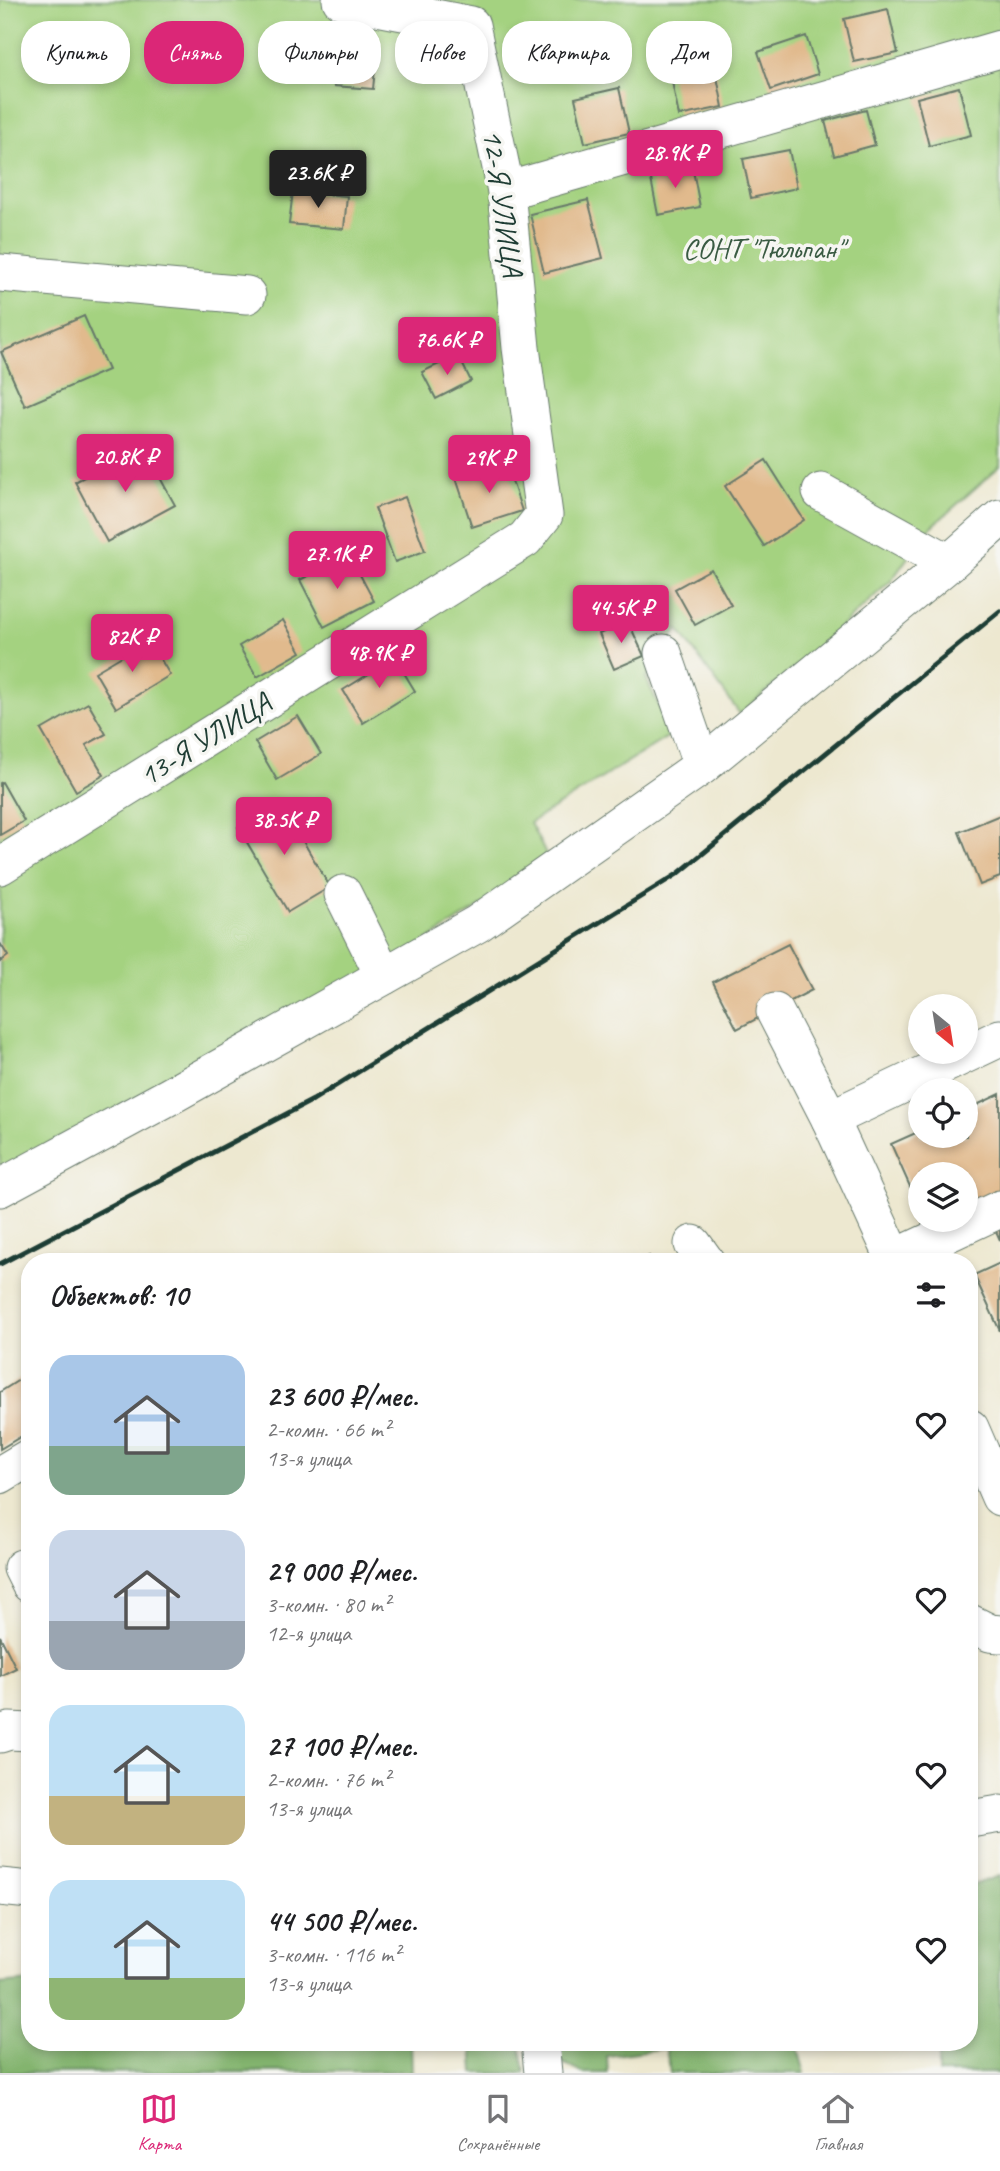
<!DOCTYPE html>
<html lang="ru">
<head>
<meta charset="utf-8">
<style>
  body { margin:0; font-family:Caveat,sans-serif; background:#f2f2f2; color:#202124; height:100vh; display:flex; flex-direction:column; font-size:26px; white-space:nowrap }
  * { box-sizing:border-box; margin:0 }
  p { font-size:23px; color:#757577 }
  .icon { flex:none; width:38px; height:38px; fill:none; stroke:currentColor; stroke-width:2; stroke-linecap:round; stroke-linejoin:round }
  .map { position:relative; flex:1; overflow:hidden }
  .details { position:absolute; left:21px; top:1253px; width:957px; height:798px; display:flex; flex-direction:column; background:#fff; border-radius:28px; box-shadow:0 4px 10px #0003 }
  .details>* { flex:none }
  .banner { position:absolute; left:21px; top:21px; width:959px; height:63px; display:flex; gap:14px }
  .needle { width:46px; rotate:150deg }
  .fabs { position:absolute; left:908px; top:994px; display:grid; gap:14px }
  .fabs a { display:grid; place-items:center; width:70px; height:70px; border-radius:50%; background:#fff; box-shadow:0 4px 10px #0003; font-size:35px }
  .price { position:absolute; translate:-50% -60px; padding:0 16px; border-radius:7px; background:#db2777; color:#fff; font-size:23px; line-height:46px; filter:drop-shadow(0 2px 4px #0008) }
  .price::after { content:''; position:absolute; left:50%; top:42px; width:21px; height:16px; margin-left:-10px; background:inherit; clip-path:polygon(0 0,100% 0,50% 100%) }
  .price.current { background:#222; color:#fff }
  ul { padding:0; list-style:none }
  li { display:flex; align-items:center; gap:21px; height:175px; padding:0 28px }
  li span { display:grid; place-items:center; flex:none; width:196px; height:140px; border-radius:21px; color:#555 }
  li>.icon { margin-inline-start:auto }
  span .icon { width:84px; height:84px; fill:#fffc; stroke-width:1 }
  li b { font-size:30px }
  h2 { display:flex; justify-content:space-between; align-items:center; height:84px; padding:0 28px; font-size:30px }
  .tag { padding:0 24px; border-radius:28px; background:#fff; box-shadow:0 4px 10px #0003; font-size:24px; line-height:63px }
  .tag.current { background:#db2777; color:#fff }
  .tabs { display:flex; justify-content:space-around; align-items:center; height:98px; border-top:2px solid #e0e0e0; background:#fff; font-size:19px; color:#757577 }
  .tabs a { display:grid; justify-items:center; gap:4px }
  .tabs .current { color:#db2777 }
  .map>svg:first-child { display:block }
  .green { fill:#a4d280; stroke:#62885a; stroke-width:2 }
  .forest { fill:#83b46e; stroke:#517851; stroke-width:2 }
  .building { fill:#e1ba8d }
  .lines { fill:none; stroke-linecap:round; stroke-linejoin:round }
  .minor-casing { stroke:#67796b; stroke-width:39 }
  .minor { stroke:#fff; stroke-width:37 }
  .rail { stroke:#1f3d34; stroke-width:5 }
  .labels { text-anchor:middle; stroke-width:7; stroke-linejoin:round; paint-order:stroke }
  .street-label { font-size:30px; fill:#1f3d34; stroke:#f6f6f2 }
  .park-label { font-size:30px; fill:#3a5b43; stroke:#f6f6f2 }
</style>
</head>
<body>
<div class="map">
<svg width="1000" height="2073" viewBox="0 0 1000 2073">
  <rect width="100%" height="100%" fill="#f6f6f2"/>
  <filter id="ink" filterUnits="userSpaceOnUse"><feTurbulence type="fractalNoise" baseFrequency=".0143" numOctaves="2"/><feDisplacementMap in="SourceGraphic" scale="14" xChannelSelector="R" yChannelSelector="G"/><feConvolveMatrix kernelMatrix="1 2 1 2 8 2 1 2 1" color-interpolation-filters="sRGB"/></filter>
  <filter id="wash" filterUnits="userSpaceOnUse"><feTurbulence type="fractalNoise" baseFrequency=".00686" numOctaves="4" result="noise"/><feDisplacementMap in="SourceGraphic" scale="28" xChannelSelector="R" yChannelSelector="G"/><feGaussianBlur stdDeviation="1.57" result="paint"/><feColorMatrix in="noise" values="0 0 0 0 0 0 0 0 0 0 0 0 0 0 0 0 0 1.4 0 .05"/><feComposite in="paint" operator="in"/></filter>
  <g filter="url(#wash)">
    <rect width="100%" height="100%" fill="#ede8d0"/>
    <polygon class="green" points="0,0 1000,0 1000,466 926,532 891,581 811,654 740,714 678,629 646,678 672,734 530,823 550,862 392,963 0,1170"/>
    <g class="forest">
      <polygon points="1000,1876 1000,2073 938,2073 938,2042 970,2042 970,1886"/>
      <polygon points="30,1981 30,2042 411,2042 412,2071 0,2073 0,1984"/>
      <polygon points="472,2042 520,2042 525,2073 474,2073"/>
      <polygon points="553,2042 796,2042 805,2073 670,2073 666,2048 607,2056 608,2073 582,2073 557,2060"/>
    </g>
    <g id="blocks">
      <g class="building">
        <polygon points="888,9 898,53 854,62 844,19"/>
        <polygon points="338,35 378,39 373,89 334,86"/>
        <polygon points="806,36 818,74 771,90 758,52"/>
        <polygon points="715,67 723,107 679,116 671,77"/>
        <polygon points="959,87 971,135 929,146 917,98"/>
        <polygon points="619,88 629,133 585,143 575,98"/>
        <polygon points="866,110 875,145 834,156 825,121"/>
        <polygon points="789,150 797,188 751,198 743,159"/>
        <polygon points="692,165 700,207 658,215 650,174"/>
        <polygon points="293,191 347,196 344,229 289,224"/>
        <polygon points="588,200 603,258 544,273 530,214"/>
        <polygon points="84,316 108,370 25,406 1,352"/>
        <polygon points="458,355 471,381 436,399 422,372"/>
        <polygon points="142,445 175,505 107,542 75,482"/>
        <polygon points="766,460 804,520 764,546 725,486"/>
        <polygon points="506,463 522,511 472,527 456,478"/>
        <polygon points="405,497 425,551 395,562 375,508"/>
        <polygon points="349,554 374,601 324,627 300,580"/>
        <polygon points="711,569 731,605 695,625 675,589"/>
        <polygon points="283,620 301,652 257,677 239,646"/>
        <polygon points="628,621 644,656 614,669 599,634"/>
        <polygon points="149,640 170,675 116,708 95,672"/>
        <polygon points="395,658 415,691 363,723 343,690"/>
        <polygon points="88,703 106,734 86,745 104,775 76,791 41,730"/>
        <polygon points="298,716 321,754 277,780 255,742"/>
        <polygon points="2,782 24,821 0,835 0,783"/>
        <polygon points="280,802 330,887 288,912 238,827"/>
        <polygon points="1000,815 1000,877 980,885 959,832"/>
        <polygon points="0,943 8,956 0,962"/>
        <polygon points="788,944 812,990 737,1029 713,982"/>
        <polygon points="953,997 958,1006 934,1006"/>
        <polygon points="1000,1094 1000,1240 985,1206 966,1215 966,1174 920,1174 920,1209 891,1144 920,1131 920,1136 966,1136 966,1110"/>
        <polygon points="649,1256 652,1262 637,1262"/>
        <polygon points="1000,1263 1000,1331 974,1275"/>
        <polygon points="30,1373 30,1431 0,1449 0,1392"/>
        <polygon points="0,1636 16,1668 0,1676"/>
      </g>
    </g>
  </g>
  <g filter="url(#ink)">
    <use href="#blocks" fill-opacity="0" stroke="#67796b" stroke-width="2"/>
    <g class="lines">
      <defs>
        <g id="minor">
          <polyline points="506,191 1000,49"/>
          <polyline points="0,273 247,295"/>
          <polyline points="821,492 949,563"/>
          <polyline points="663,653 702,766"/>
          <polyline points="0,866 525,539 544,515 521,348 506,191 471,25 341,0"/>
          <polyline points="343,894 384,976"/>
          <polyline points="775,1012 830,1119 896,1262"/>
          <polyline points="830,1119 1000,1038"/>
          <polyline points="0,1188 170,1096 477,924 702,766 949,563 1000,518"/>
          <polyline points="693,1244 706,1262"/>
          <polyline points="895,1258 1000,1209"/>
          <polyline points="970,1428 1000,1497"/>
          <polyline points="0,1475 30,1457"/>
          <polyline points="22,1568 30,1584"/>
          <polyline points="970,1623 990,1633 1000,1634"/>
          <polyline points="0,1734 9,1731 30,1732"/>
          <polyline points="970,1819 1000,1814"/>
          <polyline points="0,1887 30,1890"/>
          <polyline points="540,2042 543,2073"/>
        </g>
      </defs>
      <use href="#minor" class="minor-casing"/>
      <use href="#minor" class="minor"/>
      <polyline class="rail" points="0,1264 313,1100 679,873 1000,611"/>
    </g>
  </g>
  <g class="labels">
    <g class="street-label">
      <text transform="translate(503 203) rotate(82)" y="10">12-Я УЛИЦА</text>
      <text transform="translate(205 739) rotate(-32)" y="10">13-Я УЛИЦА</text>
    </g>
    <g class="park-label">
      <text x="763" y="258">СОНТ "Тюльпан"</text>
    </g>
  </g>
</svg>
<div class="fabs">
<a><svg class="needle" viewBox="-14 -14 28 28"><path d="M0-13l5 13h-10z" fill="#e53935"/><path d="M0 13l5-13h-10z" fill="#757577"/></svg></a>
<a><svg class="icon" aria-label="locate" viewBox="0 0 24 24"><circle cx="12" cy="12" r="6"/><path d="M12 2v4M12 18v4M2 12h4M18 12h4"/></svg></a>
<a><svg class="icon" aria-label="layers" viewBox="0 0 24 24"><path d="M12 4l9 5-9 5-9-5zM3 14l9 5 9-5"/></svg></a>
</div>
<b class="price" style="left:675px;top:190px">28.9K ₽</b>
<b class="price current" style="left:318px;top:210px">23.6K ₽</b>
<b class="price" style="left:447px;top:377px">76.6K ₽</b>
<b class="price" style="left:125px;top:494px">20.8K ₽</b>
<b class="price" style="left:489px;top:495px">29K ₽</b>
<b class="price" style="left:337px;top:591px">27.1K ₽</b>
<b class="price" style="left:621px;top:645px">44.5K ₽</b>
<b class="price" style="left:132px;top:674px">82K ₽</b>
<b class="price" style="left:379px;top:690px">48.9K ₽</b>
<b class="price" style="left:284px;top:857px">38.5K ₽</b>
<div class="banner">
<a class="tag">Купить</a>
<a class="tag current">Снять</a>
<a class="tag">Фильтры</a>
<a class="tag">Новое</a>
<a class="tag">Квартира</a>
<a class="tag">Дом</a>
</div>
<section class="details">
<h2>Объектов: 10<svg class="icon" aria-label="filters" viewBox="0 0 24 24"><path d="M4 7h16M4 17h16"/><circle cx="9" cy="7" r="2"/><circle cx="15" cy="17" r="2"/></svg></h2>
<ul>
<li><span style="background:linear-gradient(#a9c7e8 65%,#7fa58c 0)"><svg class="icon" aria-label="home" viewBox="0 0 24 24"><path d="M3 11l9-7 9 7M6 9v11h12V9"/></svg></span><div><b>23 600 ₽/мес.</b><p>2-комн. · 66 m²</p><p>13-я улица</p></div><svg class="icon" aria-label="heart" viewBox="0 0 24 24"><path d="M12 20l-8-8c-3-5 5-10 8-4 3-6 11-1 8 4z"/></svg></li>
<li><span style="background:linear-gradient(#c9d6e8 65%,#9aa5b1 0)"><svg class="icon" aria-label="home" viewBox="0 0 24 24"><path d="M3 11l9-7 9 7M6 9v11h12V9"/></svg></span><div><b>29 000 ₽/мес.</b><p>3-комн. · 80 m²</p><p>12-я улица</p></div><svg class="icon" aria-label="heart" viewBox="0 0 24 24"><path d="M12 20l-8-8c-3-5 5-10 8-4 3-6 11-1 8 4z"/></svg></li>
<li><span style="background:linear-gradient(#bfe0f5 65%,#c2b280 0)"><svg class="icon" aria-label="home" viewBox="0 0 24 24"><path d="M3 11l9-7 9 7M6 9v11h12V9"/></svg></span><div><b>27 100 ₽/мес.</b><p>2-комн. · 76 m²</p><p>13-я улица</p></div><svg class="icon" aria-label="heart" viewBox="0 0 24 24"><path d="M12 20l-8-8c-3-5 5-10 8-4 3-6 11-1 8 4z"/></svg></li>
<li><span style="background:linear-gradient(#bfe0f5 70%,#8fb573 0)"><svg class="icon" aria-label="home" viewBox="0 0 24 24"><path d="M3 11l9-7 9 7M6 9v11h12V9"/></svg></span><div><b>44 500 ₽/мес.</b><p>3-комн. · 116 m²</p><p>13-я улица</p></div><svg class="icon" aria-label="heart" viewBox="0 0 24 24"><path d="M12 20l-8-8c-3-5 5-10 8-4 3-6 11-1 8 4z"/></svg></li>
</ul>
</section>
</div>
<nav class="tabs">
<a class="current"><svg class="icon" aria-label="map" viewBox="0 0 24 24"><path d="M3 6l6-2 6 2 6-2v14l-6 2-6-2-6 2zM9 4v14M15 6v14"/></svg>Карта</a>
<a><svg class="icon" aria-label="saved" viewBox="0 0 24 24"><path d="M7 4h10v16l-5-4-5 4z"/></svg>Сохранённые</a>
<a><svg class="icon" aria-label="home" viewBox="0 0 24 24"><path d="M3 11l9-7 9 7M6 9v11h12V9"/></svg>Главная</a>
</nav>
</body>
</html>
